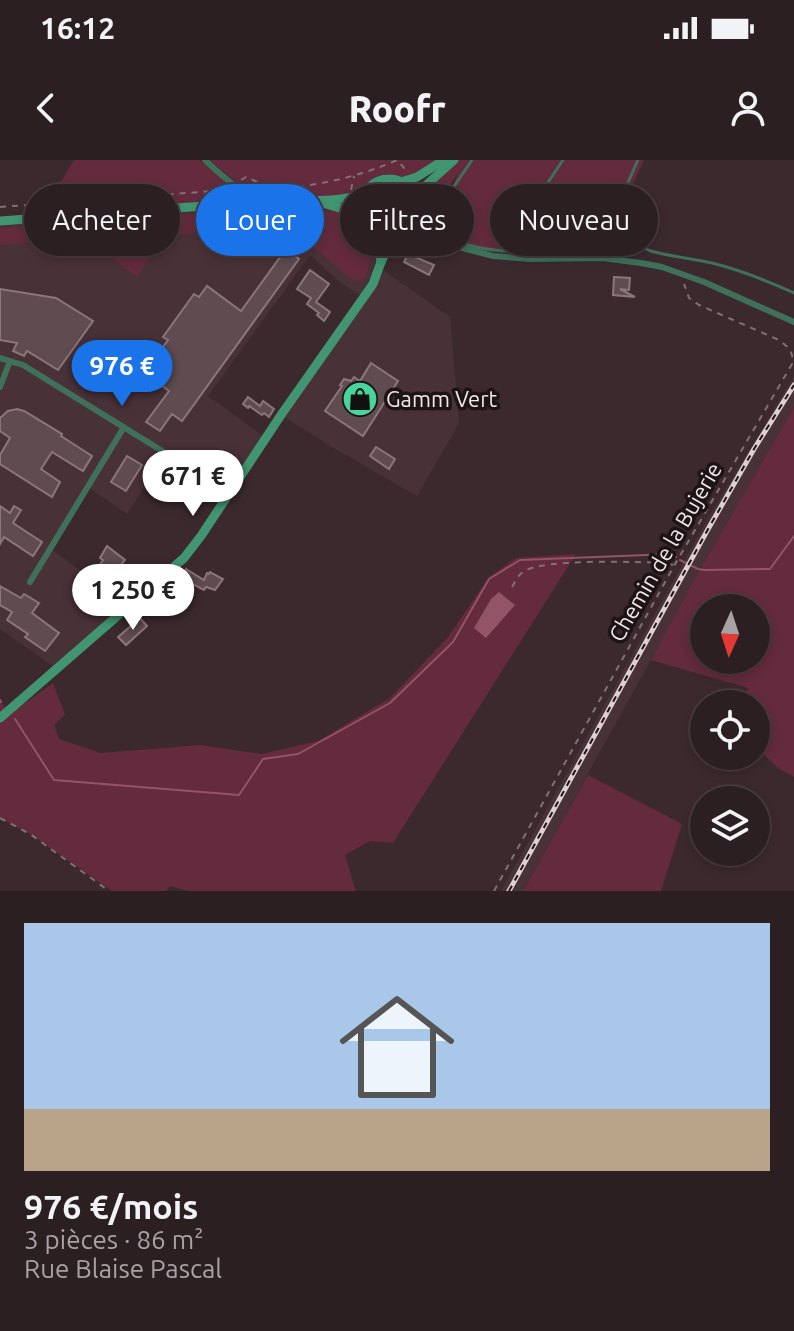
<!DOCTYPE html>
<html lang="fr">
<head>
<meta charset="utf-8">
<style>
  body { margin:0; font-family:Ubuntu,sans-serif; background:#382c2f; color:#f1f3f6; height:100vh; display:flex; flex-direction:column; font-size:30px; white-space:nowrap }
  * { box-sizing:border-box; margin:0 }
  p { font-size:26px; color:#a6a2a5 }
  .icon { flex:none; width:44px; height:44px; fill:none; stroke:currentColor; stroke-width:2; stroke-linecap:round; stroke-linejoin:round }
  .map { position:relative; height:731px; overflow:hidden }
  .side { display:flex; flex-direction:column; background:#2c1f22; flex:1 }
  .side>* { flex:none }
  .top-card { position:absolute; left:24px; top:24px; width:746px; height:72px; display:flex; gap:16px }
  .needle { width:52px; rotate:183deg }
  .controls { position:absolute; left:690px; top:434px; display:grid; gap:16px }
  .controls a { display:grid; place-items:center; width:80px; height:80px; border-radius:50%; background:#2c1f22; box-shadow:0 4px 12px #0003,0 0 0 2px #483d40; font-size:40px }
  .price { position:absolute; translate:-50% -68px; padding:0 18px; border-radius:28px; background:#fff; color:#222; font-size:26px; line-height:52px; filter:drop-shadow(0 2px 4px #0008) }
  .price::after { content:''; position:absolute; left:50%; top:48px; width:24px; height:18px; margin-left:-12px; background:inherit; clip-path:polygon(0 0,100% 0,50% 100%) }
  .price.active { background:#1a73e8; color:#fff }
  ul { padding:0; list-style:none }
  li { display:grid; align-content:center; gap:16px; height:424px; padding:0 24px }
  li+li { border-top:2px solid #483d40 }
  li span { display:grid; place-items:center; height:248px; border-radius:0px; color:#555 }
  li>.icon { margin-inline-start:auto }
  span .icon { width:144px; height:144px; fill:#fffc; stroke-width:1 }
  li b { font-size:34px }
  .pill { padding:0 28px; border-radius:36px; background:#2c1f22; box-shadow:0 4px 12px #0003,0 0 0 2px #483d40; font-size:28px; line-height:72px }
  .pill.active { background:#1a73e8; color:#fff }
  .status { display:flex; justify-content:space-between; align-items:center; height:56px; padding:0 40px; background:#2c1f22; direction:ltr }
  .status svg { height:22px; fill:currentColor }
  header { display:flex; justify-content:space-between; align-items:center; height:104px; padding:0 24px; background:#2c1f22; font-size:36px; font-weight:800 }
  .map>svg:first-child { display:block }
  .built { fill:#493138 }
  .green { fill:#632b3d; fill-rule:evenodd }
  .water { fill:#935467 }
  .lines { fill:none; stroke-linecap:round; stroke-linejoin:round }
  .stream { stroke:#935467; stroke-width:2 }
  .building { fill:#5f4b50; stroke:#8b767b; stroke-width:2 }
  .path { stroke:#817175; stroke-width:2; stroke-dasharray:6 6; stroke-linecap:butt }
  .lane { stroke:#3f715a; stroke-width:3 }
  .street { stroke:#3f715a; stroke-width:6 }
  .secondary { stroke:#419571; stroke-width:9 }
  .rail-casing { stroke:#ddd0d4; stroke-width:5 }
  .rail { stroke:#1d1417; stroke-width:2; stroke-dasharray:6; stroke-linecap:butt }
  .labels { text-anchor:middle; stroke-width:7; stroke-linejoin:round; paint-order:stroke }
  .poi-label { font-size:22px; fill:#f2e6e9; stroke:#1d1417; text-anchor:start }
  .street-label { font-size:22px; fill:#f2e6e9; stroke:#1d1417 }
</style>
</head>
<body>
<div class="status"><b>16:12</b><svg viewBox="0 0 49 12"><path d="M0 12V9h3v3zM5 12V6h3v6zM10 12V3h3v9zM15 12V0h3v12zM26 1h20v11H26zM47 4h2v5h-2z"/></svg></div>
<header><svg class="icon" aria-label="back" viewBox="0 0 24 24"><path d="M15 5l-7 7 7 7"/></svg>Roofr<svg class="icon" aria-label="person" viewBox="0 0 24 24"><circle cx="12" cy="8" r="4"/><path d="M4 21q1-7 8-7t8 7"/></svg></header>
<div class="map">
<svg width="794" height="731" viewBox="0 0 794 731">
  <rect width="100%" height="100%" fill="#3b292e"/>
  <g class="built">
    <polygon points="278,46 322,46 358,58 374,78 380,108 450,157 459,263 417,336 327,284 281,255 364,138 340,122 310,95 208,236 266,278 231,330 167,293 127,354 88,327 51,389 129,446 57,509 0,469 0,61"/>
    <polygon points="794,216 794,247 691,425 651,500 523,731 501,731 706,362"/>
  </g>
  <g class="green">
    <polygon points="74,0 200,0 230,27 248,36 242,40 207,40 175,49 39,59"/>
    <path d="M210 0H439C430 6 418 17 407 17 399 18 391 13 383 15 369 18 364 32 353 35 340 40 323 37 310 36 297 35 285 37 273 36 246 33 229 17 210 0Z"/>
    <path d="M459 0H644L619 54 595 92 528 94 487 91 463 85 440 60 458 13 432 55C426 46 431 37 428 27Z"/>
    <path d="M386 24C419 27 420 64 388 69L373 58H369C364 41 370 29 386 24Z"/>
    <path d="M311 49 346 53V57C372 78 376 88 365 119L356 121 350 118 290 67 278 65 243 70 221 69 164 77 137 117 86 78 0 85V68L172 55 236 53Z"/>
    <path d="M794 247V617L778 608 756 587V544H742L748 528 651 500 691 425ZM704 448H756V500H704Z"/>
    <polygon points="576,394 393,683 370,681 345,695 356,731 188,731 170,726 166,731 112,731 30,674 0,658 0,540 8,551 25,543 53,523 65,555 54,565 59,579 101,593 200,585 262,594 318,581 390,538 448,477 489,417 516,398"/>
    <polygon points="588,615 682,664 661,731 523,731"/>
  </g>
  <polygon class="water" points="499,432 515,445 486,478 474,468 491,439"/>
  <g class="lines">
    <g class="stream">
      <polyline points="680,400 698,409 705,410 770,409 794,376"/>
      <polyline points="0,540 1,542"/>
      <polyline points="15,559 54,620 239,635 263,599 298,594 390,543 453,482 489,419 520,400 672,394 676,397"/>
    </g>
  </g>
  <g class="building">
    <polygon points="286,89 299,99 182,261 172,254 160,271 146,262 169,231 157,222 150,231 137,222 149,206 145,203 149,197 153,200 168,180 163,177 194,134 199,137 207,126 241,151"/>
    <polygon points="408,94 434,105 429,115 404,102"/>
    <polygon points="310,110 329,124 316,142 330,152 324,161 317,155 319,153 307,144 311,138 297,129"/>
    <polygon points="614,117 630,118 629,130 620,129 635,137 613,135"/>
    <polygon points="0,129 56,138 93,161 58,210 27,191 24,196 13,191 17,183 0,180"/>
    <polygon points="371,203 398,221 363,276 325,251 342,226 340,225 344,219 351,221 354,217 360,221"/>
    <polygon points="248,237 260,246 263,241 274,249 269,257 264,253 262,255 249,246 248,248 243,244"/>
    <polygon points="17,249 24,251 62,274 61,276 92,296 83,311 52,292 41,309 60,322 52,337 0,304 0,295 10,278 0,271 0,258 8,251"/>
    <polygon points="376,287 395,299 389,309 370,296"/>
    <polygon points="127,296 142,305 126,331 111,322"/>
    <polygon points="0,346 10,353 14,346 21,350 13,363 42,382 33,396 4,377 0,384"/>
    <polygon points="107,386 125,400 108,421 95,412 103,400 100,398"/>
    <polygon points="186,409 204,420 207,413 209,414 210,412 223,419 215,430 206,427 204,430 181,418"/>
    <polygon points="82,419 100,432 91,445 73,431"/>
    <polygon points="0,426 21,438 24,434 39,443 32,453 59,473 45,491 25,477 28,474 7,460 12,452 0,445"/>
    <polygon points="140,458 147,466 126,485 118,477"/>
  </g>
  <g class="lines">
    <g class="path">
      <path d="M241 20 246 17C252 19 258 23 264 25 296 34 367 14 397 0L405 9 408 11"/>
      <polyline points="351,30 354,16"/>
      <polyline points="427,37 427,54"/>
      <polyline points="0,47 227,30 230,28"/>
      <polyline points="358,64 366,75"/>
      <polyline points="399,84 411,78"/>
      <path d="M512 427C515 422 518 415 523 412 541 398 640 402 667 403L673 405"/>
      <polyline points="0,658 30,674 109,731"/>
      <path d="M494 731 674 406 792 204C794 191 788 187 779 180L699 145 689 138 684 124"/>
    </g>
    <g class="lane">
      <path d="M472 0 434 56C436 60 437 64 440 68 464 99 545 91 582 90L593 87 617 47 638 0"/>
      <polyline points="502,91 563,0"/>
      <path d="M602 98C605 90 607 81 616 79 628 77 640 88 651 91 671 97 692 98 712 103 740 110 768 121 794 133"/>
    </g>
    <g class="street">
      <path d="M205 0C224 18 240 33 266 39"/>
      <polyline points="416,50 435,75"/>
      <polyline points="405,68 436,77 447,84 493,96 531,99 602,98 641,103 662,107 704,122 794,162"/>
      <polyline points="0,198 23,205 206,318 231,330"/>
      <polyline points="0,227 10,201"/>
      <polyline points="30,422 124,267"/>
    </g>
    <g class="secondary">
      <circle cx="389" cy="46" r="27"/>
      <polyline points="401,22 417,17 444,0"/>
      <polyline points="415,40 424,27 454,0"/>
      <polyline points="323,43 349,51 364,57"/>
      <path d="M0 61 274 41C305 40 336 44 366 33"/>
      <polyline points="373,68 379,85 381,102"/>
      <polyline points="0,558 184,398 201,376 281,255 373,124 381,102 395,73"/>
    </g>
    <defs>
      <polyline id="rail" points="509,731 707,371 754,289 794,225"/>
    </defs>
    <use href="#rail" class="rail-casing"/>
    <use href="#rail" class="rail"/>
  </g>
  <defs>
    <symbol id="shop-disc" viewBox="-11 -11 22 22"><circle r="9.5" fill="#49d49c" stroke="#1d1417"/><path d="M-5-2.5h2.3a2.7 3.5 0 0 1 5.4 0H5L5.5 6h-11ZM-1.5-2.5h3a1.5 2.3 0 0 0-3 0Z" fill="#111"/></symbol>
  </defs>
  <g fill-rule="evenodd">
    <use href="#shop-disc" x="340" y="219" width="40" height="40"/>
  </g>
  <g class="labels">
    <g class="poi-label">
      <text x="386" y="247">Gamm Vert</text>
    </g>
    <g class="street-label">
      <text transform="translate(665 392) rotate(-60)" y="8">Chemin de la Bujerie</text>
    </g>
  </g>
</svg>
<div class="controls">
<a><svg class="needle" viewBox="-14 -14 28 28"><path d="M0-13l5 13h-10z" fill="#e53935"/><path d="M0 13l5-13h-10z" fill="#a6a2a5"/></svg></a>
<a><svg class="icon" aria-label="locate" viewBox="0 0 24 24"><circle cx="12" cy="12" r="6"/><path d="M12 2v4M12 18v4M2 12h4M18 12h4"/></svg></a>
<a><svg class="icon" aria-label="layers" viewBox="0 0 24 24"><path d="M12 4l9 5-9 5-9-5zM3 14l9 5 9-5"/></svg></a>
</div>
<b class="price active" style="left:122px;top:248px">976 €</b>
<b class="price" style="left:193px;top:358px">671 €</b>
<b class="price" style="left:133px;top:472px">1 250 €</b>
<div class="top-card">
<a class="pill">Acheter</a>
<a class="pill active">Louer</a>
<a class="pill">Filtres</a>
<a class="pill">Nouveau</a>
</div>
</div>
<section class="side">
<ul>
<li><span style="background:linear-gradient(#a9c7e8 75%,#b9a48a 0)"><svg class="icon" aria-label="home" viewBox="0 0 24 24"><path d="M3 11l9-7 9 7M6 9v11h12V9"/></svg></span><div><b>976 €/mois</b><p>3 pièces · 86 m²</p><p>Rue Blaise Pascal</p></div></li>
</ul>
</section>
</body>
</html>
